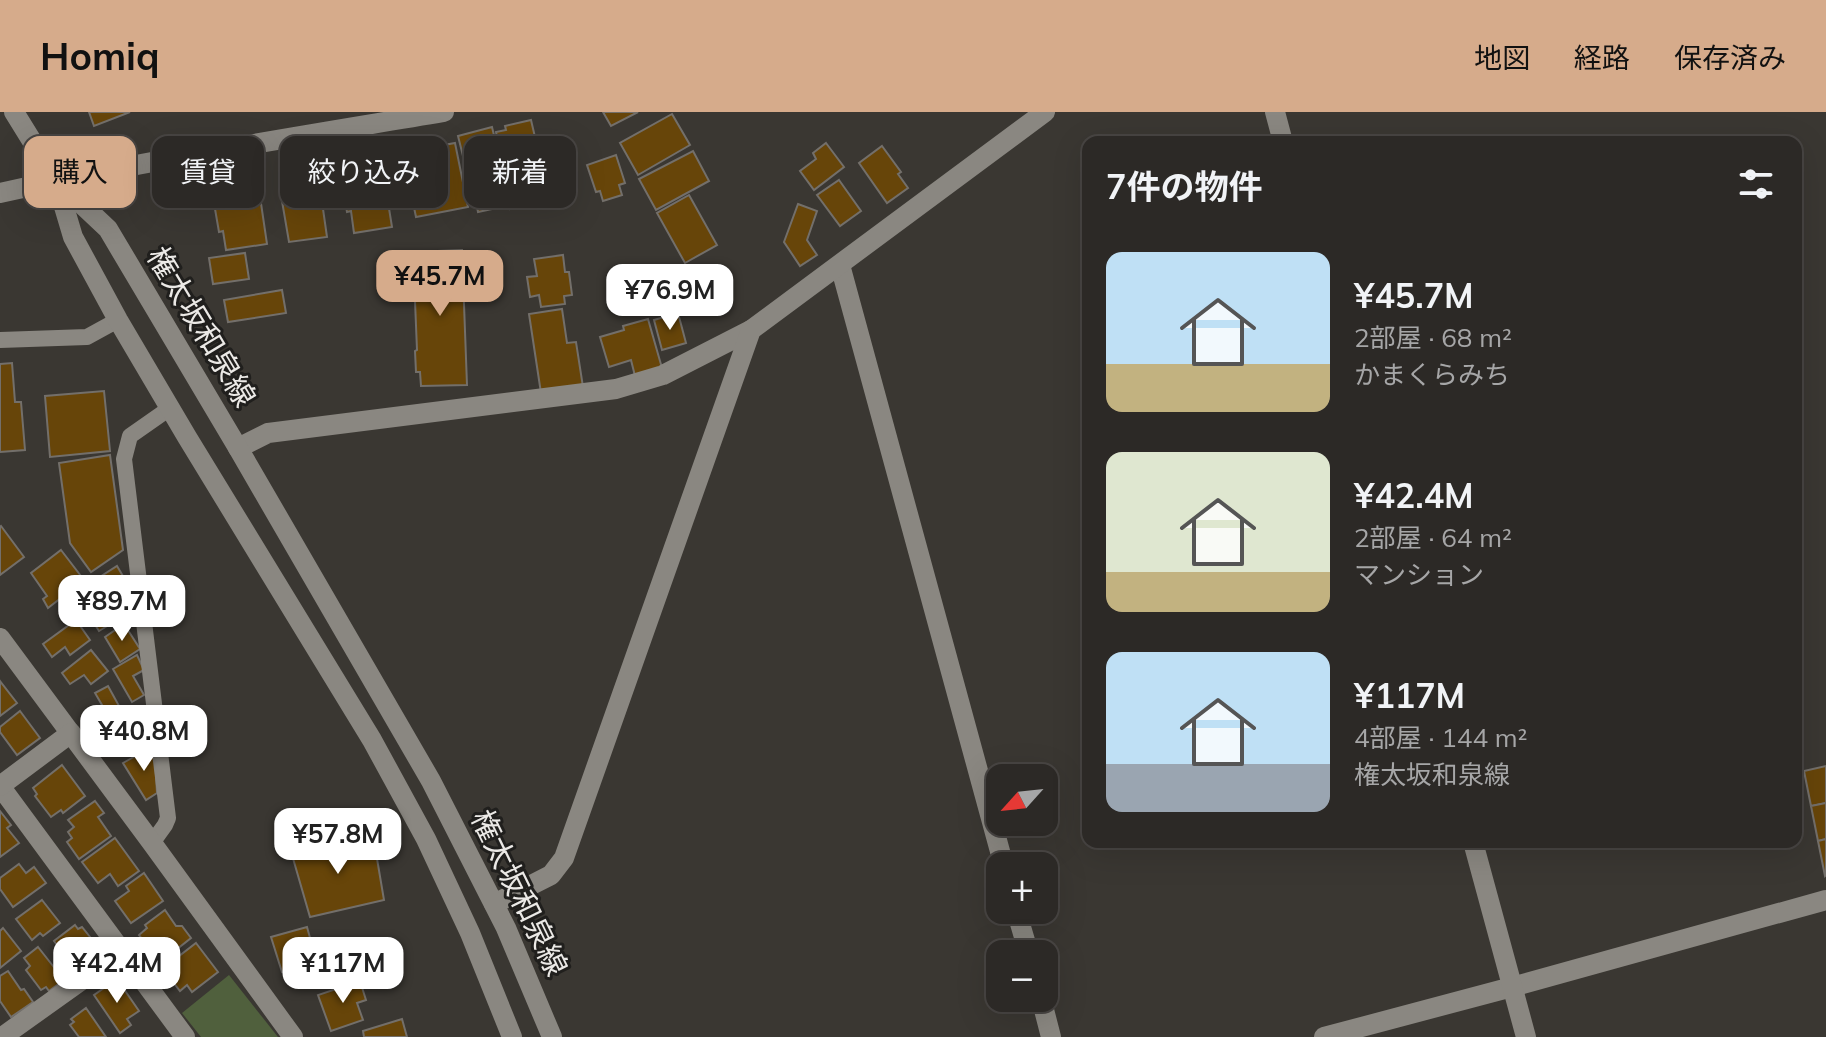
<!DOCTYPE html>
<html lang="ja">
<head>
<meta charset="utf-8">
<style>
  body { margin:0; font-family:Mulish,"Noto Sans JP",sans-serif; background:#34312e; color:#f1f3f6; height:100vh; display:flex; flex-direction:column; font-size:30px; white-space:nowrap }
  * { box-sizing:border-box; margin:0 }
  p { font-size:26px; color:#a6a6a7 }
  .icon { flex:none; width:44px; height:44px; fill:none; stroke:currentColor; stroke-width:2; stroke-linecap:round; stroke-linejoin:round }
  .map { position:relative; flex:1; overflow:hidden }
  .panel { position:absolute; left:1082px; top:24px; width:720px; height:712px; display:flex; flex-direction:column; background:#2c2926; border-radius:16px; box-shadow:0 8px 32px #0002,0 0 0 2px #484543 }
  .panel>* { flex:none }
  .hud { position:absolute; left:24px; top:24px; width:760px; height:72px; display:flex; gap:16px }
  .needle { width:52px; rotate:243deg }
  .buttons { position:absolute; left:986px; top:652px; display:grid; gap:16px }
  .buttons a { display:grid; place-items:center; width:72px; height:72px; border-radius:16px; background:#2c2926; box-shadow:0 8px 32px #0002,0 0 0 2px #484543; font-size:40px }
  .price { position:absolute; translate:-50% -68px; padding:0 18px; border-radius:16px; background:#fff; color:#222; font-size:26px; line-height:52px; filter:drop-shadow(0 2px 4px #0008) }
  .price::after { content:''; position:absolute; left:50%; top:48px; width:24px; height:18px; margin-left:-12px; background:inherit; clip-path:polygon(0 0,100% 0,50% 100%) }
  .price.selected { background:#d6ab8b; color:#111 }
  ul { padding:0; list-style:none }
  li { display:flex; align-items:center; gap:24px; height:200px; padding:0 24px }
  li span { display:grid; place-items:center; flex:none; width:224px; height:160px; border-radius:16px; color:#555 }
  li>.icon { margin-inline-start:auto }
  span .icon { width:96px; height:96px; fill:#fffc; stroke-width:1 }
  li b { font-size:34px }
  h2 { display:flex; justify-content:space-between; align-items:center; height:96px; padding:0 24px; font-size:34px }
  .chip { padding:0 28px; border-radius:16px; background:#2c2926; box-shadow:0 8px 32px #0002,0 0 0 2px #484543; font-size:28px; line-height:72px }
  .chip.selected { background:#d6ab8b; color:#111 }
  header { display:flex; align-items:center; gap:48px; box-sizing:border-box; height:112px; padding:0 40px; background:#d6ab8b; color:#111 }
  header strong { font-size:38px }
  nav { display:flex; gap:44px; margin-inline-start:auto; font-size:28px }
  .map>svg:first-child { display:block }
  .green { fill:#50603d }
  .building { fill:#674509; stroke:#736f6a; stroke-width:2 }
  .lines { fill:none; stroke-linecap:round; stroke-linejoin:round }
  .lane { stroke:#8a8781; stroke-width:16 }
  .street { stroke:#8a8781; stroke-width:20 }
  .secondary { stroke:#8a8781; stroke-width:20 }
  .labels { text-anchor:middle; stroke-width:6; stroke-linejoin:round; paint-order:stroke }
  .street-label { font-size:30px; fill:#ebe9e6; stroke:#201f1d }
</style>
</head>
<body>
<header>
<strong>Homiq</strong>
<nav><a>地図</a><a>経路</a><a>保存済み</a></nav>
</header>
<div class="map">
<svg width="1826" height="925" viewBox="0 0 1826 925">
  <rect width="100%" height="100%" fill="#3a3732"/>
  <polygon class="green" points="229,863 278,925 201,925 182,901"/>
  <g class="building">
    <polygon points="89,0 130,0 94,14"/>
    <polygon points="603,0 638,0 611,14"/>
    <polygon points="672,2 690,33 638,63 620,31"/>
    <polygon points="531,8 542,55 506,63 496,20 506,18 505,14"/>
    <polygon points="492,15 498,40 464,48 458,24"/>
    <polygon points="455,31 468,95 416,105 403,42 422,38 431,80 442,78 433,35"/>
    <polygon points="826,31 844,55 814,78 800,59 816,47 813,41"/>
    <polygon points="882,34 901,60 898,62 908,76 887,91 859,51"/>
    <polygon points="693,39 709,69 656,98 639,67"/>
    <polygon points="496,42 506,94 478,100 468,48"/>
    <polygon points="616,43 625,71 619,73 622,83 603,89 600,79 596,80 587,53"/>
    <polygon points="381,47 392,115 354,121 351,99 347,100 343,77 348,76 344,53"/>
    <polygon points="537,64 542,89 510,97 504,72"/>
    <polygon points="839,68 861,99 840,114 817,83"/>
    <polygon points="258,71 267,132 226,138 223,119 219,120 215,97 220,97 217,76"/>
    <polygon points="321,83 327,125 289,130 282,89"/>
    <polygon points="689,83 717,133 685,151 657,101"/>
    <polygon points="798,92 817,99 807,128 817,143 800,154 784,130"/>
    <polygon points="462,138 467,273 421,274 420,260 416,260 415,239 417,238 413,140"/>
    <polygon points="245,141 249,167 213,172 209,146"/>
    <polygon points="563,143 565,160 569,160 572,183 564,184 565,192 541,195 539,183 530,185 527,165 537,164 534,147"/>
    <polygon points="282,178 286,201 228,210 224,188"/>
    <polygon points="562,197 567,231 576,230 583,275 541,281 529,202"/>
    <polygon points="678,201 686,231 662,238 654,208"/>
    <polygon points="648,207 662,256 635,264 631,248 609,255 600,225 624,218 623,214"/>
    <polygon points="12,251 15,290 21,290 25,338 0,340 0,252"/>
    <polygon points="104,279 110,339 50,345 45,284"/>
    <polygon points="110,343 123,438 91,460 70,431 59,351"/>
    <polygon points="1,414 24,445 0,463 0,415"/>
    <polygon points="61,438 84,468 48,496 43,487 47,484 31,461"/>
    <polygon points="117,454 130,476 116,485 127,502 99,519 75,481"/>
    <polygon points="76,508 90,528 70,543 65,535 52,545 43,532"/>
    <polygon points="124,512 140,537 120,550 105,525"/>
    <polygon points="91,538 108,559 91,572 84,563 70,572 62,561"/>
    <polygon points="137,543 144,558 133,564 144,583 132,590 113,557"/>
    <polygon points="0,569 17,591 0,604"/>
    <polygon points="108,574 124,603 113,609 114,612 96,621 86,602 102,593 95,581"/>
    <polygon points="20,599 40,626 17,643 0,620 0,615"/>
    <polygon points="150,636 155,646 157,681 146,688 123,651"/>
    <polygon points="62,653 85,684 63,701 61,698 51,705 35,684 37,682 33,676"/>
    <polygon points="1826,654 1826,691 1811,694 1804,659"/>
    <polygon points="95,689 104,701 98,705 111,724 79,747 67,730 72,726 68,720 74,715 68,708"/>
    <polygon points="1826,691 1826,727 1818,729 1811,694"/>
    <polygon points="0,699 11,713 7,716 19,731 0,745"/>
    <polygon points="115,726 139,759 118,774 110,762 98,771 82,750"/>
    <polygon points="1826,727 1826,763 1825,764 1818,729"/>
    <polygon points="374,729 384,788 310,805 290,736"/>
    <polygon points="19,752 26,761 34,755 46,771 13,795 0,777 0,766"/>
    <polygon points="144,761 163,789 131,811 115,789 129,779 126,774"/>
    <polygon points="42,788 60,811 43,824 40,821 32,828 16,807"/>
    <polygon points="165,798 176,814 182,814 191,826 172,841 167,834 155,843 139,823 147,816 145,813"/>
    <polygon points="75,813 78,817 82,815 98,835 73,854 54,829"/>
    <polygon points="307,815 312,833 315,832 324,863 290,873 286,859 282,860 271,825"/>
    <polygon points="3,816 21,839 0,856 0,819"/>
    <polygon points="196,831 218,860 192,880 187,873 180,879 166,861 177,853 174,848"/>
    <polygon points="38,835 64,868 49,879 46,875 41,878 26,858 30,854 24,846"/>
    <polygon points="8,859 21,878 24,877 33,890 11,905 0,889 0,864"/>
    <polygon points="117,867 139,899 127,907 131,913 120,921 94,883"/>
    <polygon points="360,869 366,888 357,891 363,908 331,919 318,883"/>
    <polygon points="86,896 106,925 79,925 70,913 74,910 71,907"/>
    <polygon points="402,907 407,925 364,925 363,919"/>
  </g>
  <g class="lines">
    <g class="lane">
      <polyline points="0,228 87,225 118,208"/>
      <polyline points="152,731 165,713 168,706 124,347 130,324 170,296"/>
    </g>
    <g class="street">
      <polyline points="840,153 1004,754"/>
      <polyline points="238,336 268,321 616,277 663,263 751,218"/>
      <polyline points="0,526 152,731 293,925"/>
      <polyline points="0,674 185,925"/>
      <polyline points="0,674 71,621"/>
      <polyline points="494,792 551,763 564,746 751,218 1045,0"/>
      <polyline points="1016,798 1029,842"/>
      <polyline points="1041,886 1051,925"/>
      <polyline points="2,925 121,840"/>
      <polyline points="1324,925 1512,875 1826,788"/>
    </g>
    <g class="secondary">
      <polyline points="14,0 56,68 108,117 238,336 431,669 506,816 552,925"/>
      <polyline points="1275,0 1283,30"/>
      <polyline points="56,68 73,125 118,208 187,325 372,628 426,727 470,821 512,925"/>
      <path d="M0 81C147 48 296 25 444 0"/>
      <polyline points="1473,730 1526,925"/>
    </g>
  </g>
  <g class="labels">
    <g class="street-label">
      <text transform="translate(201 215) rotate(59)" y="10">権太坂和泉線</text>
      <text transform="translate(519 781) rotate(64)" y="10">権太坂和泉線</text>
    </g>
  </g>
</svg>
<div class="buttons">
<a><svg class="needle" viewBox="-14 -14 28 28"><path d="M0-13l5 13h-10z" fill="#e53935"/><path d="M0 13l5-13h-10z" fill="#a6a6a7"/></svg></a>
<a>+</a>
<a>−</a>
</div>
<b class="price selected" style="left:440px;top:206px">¥45.7M</b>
<b class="price" style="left:670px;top:220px">¥76.9M</b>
<b class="price" style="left:122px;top:531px">¥89.7M</b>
<b class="price" style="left:144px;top:661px">¥40.8M</b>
<b class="price" style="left:338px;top:764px">¥57.8M</b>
<b class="price" style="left:117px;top:893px">¥42.4M</b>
<b class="price" style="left:343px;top:893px">¥117M</b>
<div class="hud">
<a class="chip selected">購入</a>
<a class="chip">賃貸</a>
<a class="chip">絞り込み</a>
<a class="chip">新着</a>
</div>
<section class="panel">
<h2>7件の物件<svg class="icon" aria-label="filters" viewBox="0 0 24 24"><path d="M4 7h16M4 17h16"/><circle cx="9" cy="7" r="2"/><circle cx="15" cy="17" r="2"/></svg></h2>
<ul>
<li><span style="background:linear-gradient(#bfe0f5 70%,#c2b280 0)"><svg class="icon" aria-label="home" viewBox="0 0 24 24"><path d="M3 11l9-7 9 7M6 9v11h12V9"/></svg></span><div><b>¥45.7M</b><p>2部屋 · 68 m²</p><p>かまくらみち</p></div></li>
<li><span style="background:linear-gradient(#dfe7d0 75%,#c2b280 0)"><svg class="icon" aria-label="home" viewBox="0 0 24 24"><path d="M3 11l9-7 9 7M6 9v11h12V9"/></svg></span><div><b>¥42.4M</b><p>2部屋 · 64 m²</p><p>マンション</p></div></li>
<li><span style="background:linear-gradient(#bfe0f5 70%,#9aa5b1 0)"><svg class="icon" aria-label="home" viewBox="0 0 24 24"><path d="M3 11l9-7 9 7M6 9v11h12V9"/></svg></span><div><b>¥117M</b><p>4部屋 · 144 m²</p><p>権太坂和泉線</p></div></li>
</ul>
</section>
</div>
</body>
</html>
